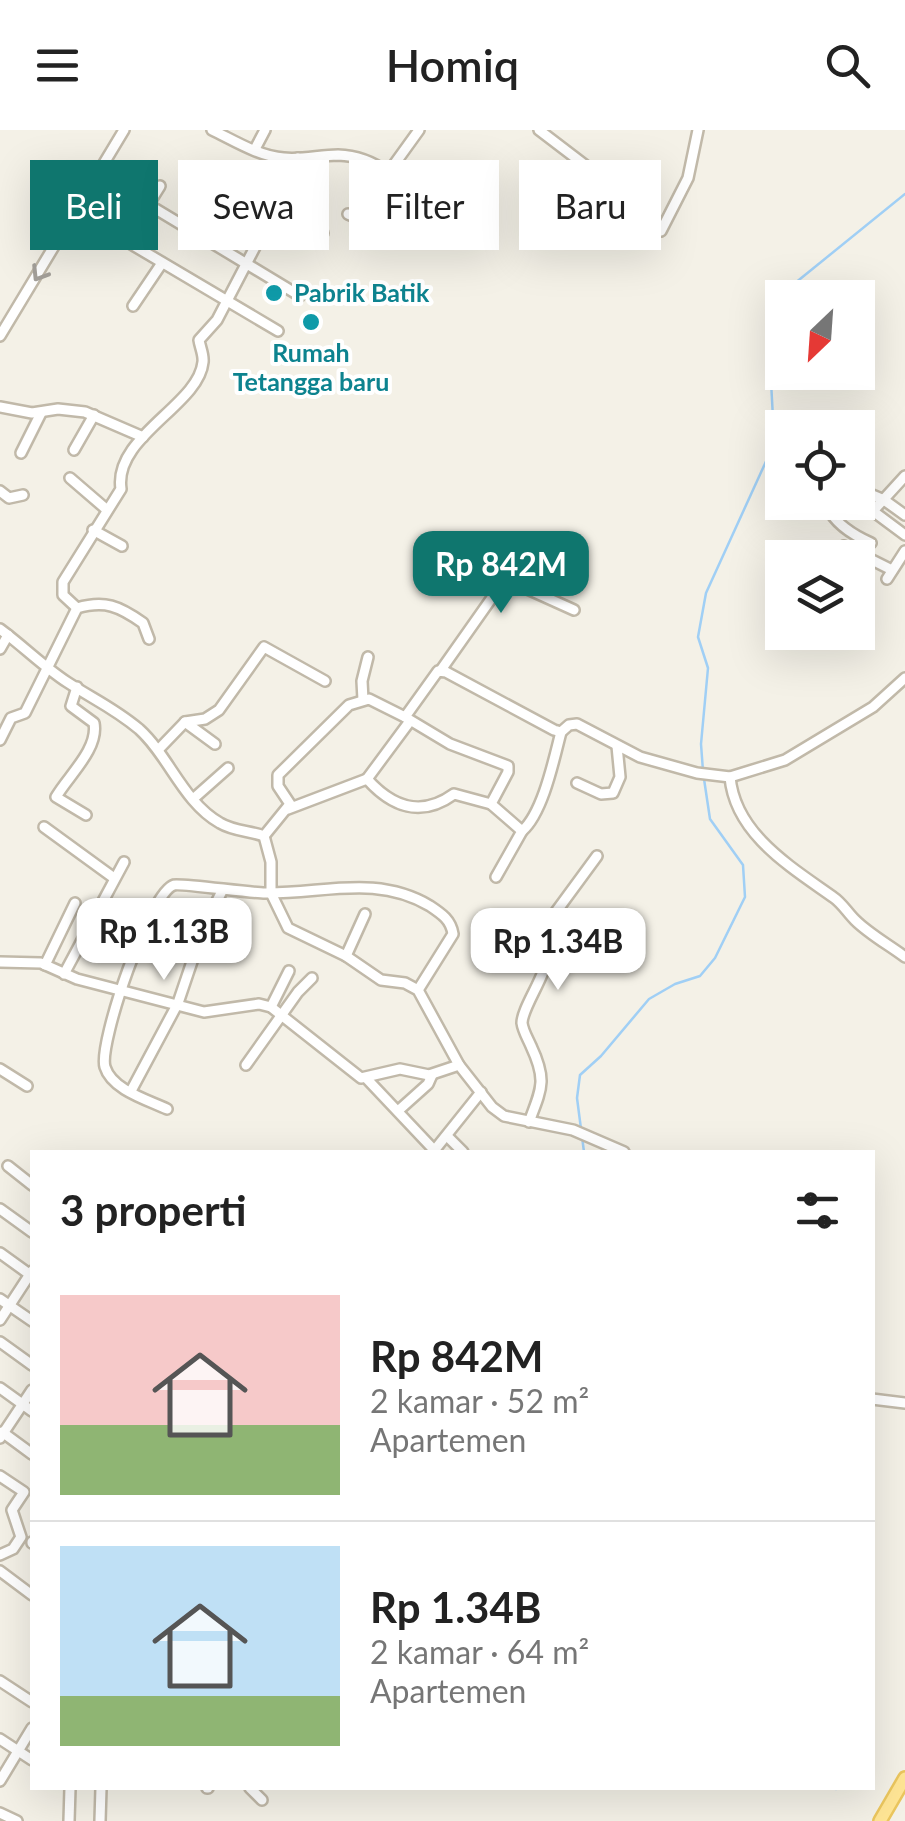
<!DOCTYPE html>
<html lang="id">
<head>
<meta charset="utf-8">
<style>
  body { margin:0; font-family:Lato,sans-serif; background:#f6f6f6; color:#222; height:100vh; display:flex; flex-direction:column; font-size:38px; white-space:nowrap }
  * { box-sizing:border-box; margin:0 }
  p { font-size:32px; color:#767676 }
  .icon { flex:none; width:55px; height:55px; fill:none; stroke:currentColor; stroke-width:2; stroke-linecap:round; stroke-linejoin:round }
  .map { position:relative; flex:1; overflow:hidden }
  .drawer { position:absolute; left:30px; top:1020px; width:845px; height:640px; display:flex; flex-direction:column; background:#fff; border-radius:0px; box-shadow:0 10px 40px #0002 }
  .drawer>* { flex:none }
  .hud { position:absolute; left:30px; top:30px; width:845px; height:90px; display:flex; gap:20px }
  .needle { width:65px; rotate:205deg }
  .buttons { position:absolute; left:765px; top:150px; display:grid; gap:20px }
  .buttons a { display:grid; place-items:center; width:110px; height:110px; border-radius:0px; background:#fff; box-shadow:0 10px 40px #0002; font-size:50px }
  .price { position:absolute; translate:-50% -85px; padding:0 22px; border-radius:20px; background:#fff; color:#222; font-size:32px; line-height:65px; filter:drop-shadow(0 2px 5px #0008) }
  .price::after { content:''; position:absolute; left:50%; top:60px; width:30px; height:22px; margin-left:-15px; background:inherit; clip-path:polygon(0 0,100% 0,50% 100%) }
  .price.active { background:#0f766e; color:#fff }
  ul { padding:0; list-style:none }
  li { display:flex; align-items:center; gap:30px; height:250px; padding:0 30px }
  li+li { border-top:2px solid #e0e0e0 }
  li span { display:grid; place-items:center; flex:none; width:280px; height:200px; border-radius:0px; color:#555 }
  li>.icon { margin-inline-start:auto }
  span .icon { width:120px; height:120px; fill:#fffc; stroke-width:1 }
  li b { font-size:42px }
  h2 { display:flex; justify-content:space-between; align-items:center; height:120px; padding:0 30px; font-size:42px }
  .tag { padding:0 35px; border-radius:0px; background:#fff; box-shadow:0 10px 40px #0002; font-size:35px; line-height:90px }
  .tag.active { background:#0f766e; color:#fff }
  header { display:flex; justify-content:space-between; align-items:center; height:130px; padding:0 30px; background:#fff; font-size:45px; font-weight:600 }
  .map>svg:first-child { display:block }
  .lines { fill:none; stroke-linecap:round; stroke-linejoin:round }
  .stream { stroke:#a0cff5; stroke-width:2.5 }
  .minor-casing { stroke:#c1b9a9; stroke-width:14 }
  .major-casing { stroke:#ebc65e; stroke-width:16 }
  .minor { stroke:#fff; stroke-width:9 }
  .major { stroke:#ffe595; stroke-width:11 }
  .oneway { stroke:#a4a09a }
  .culture-dot { fill:#0f9aa8; stroke:#fff; stroke-width:4 }
  .labels { text-anchor:middle; stroke-width:8; stroke-linejoin:round; paint-order:stroke }
  .culture-label { font-size:25px; font-weight:bold; fill:#0d838f; stroke:#fff; text-anchor:start }
</style>
</head>
<body>
<header><svg class="icon" aria-label="menu" viewBox="0 0 24 24"><path d="M4 6h16M4 12h16M4 18h16"/></svg>Homiq<svg class="icon" aria-label="search" viewBox="0 0 24 24"><circle cx="10" cy="10" r="6"/><path d="M15 15l6 6"/></svg></header>
<div class="map">
<svg width="905" height="1691" viewBox="0 0 905 1691">
  <rect width="100%" height="100%" fill="#f4f1e7"/>
  <g class="lines">
    <g class="stream">
      <polyline points="703,641 701,614 708,538 698,507 706,463 768,327 774,307 768,195 784,162 905,64"/>
      <polyline points="584,1022 577,968 580,945 601,926 649,869 675,854 700,846 715,828 745,767 743,735 710,689 704,649"/>
      <polyline points="836,1659 836,1658"/>
    </g>
    <defs>
      <g id="minor">
        <path d="M212 0C233 10 260 27 284 28 302 30 320 25 338 25 375 26 407 52 422 85"/>
        <polyline points="539,0 632,71"/>
        <polyline points="255,19 265,0"/>
        <polyline points="298,28 302,45 321,72 313,93 323,103"/>
        <polyline points="388,43 419,0"/>
        <polyline points="149,75 300,166"/>
        <polyline points="77,82 278,201"/>
        <polyline points="348,84 355,87 365,82 394,46"/>
        <polyline points="661,101 688,48 698,0"/>
        <polyline points="125,112 160,56"/>
        <polyline points="133,176 162,133"/>
        <polyline points="0,206 124,0"/>
        <polyline points="0,277 32,283 58,279 85,282 143,307"/>
        <polyline points="74,320 94,285"/>
        <polyline points="21,323 41,283"/>
        <polyline points="70,348 106,379"/>
        <polyline points="858,359 884,370 905,385"/>
        <polyline points="0,361 9,368 23,365"/>
        <polyline points="858,370 905,405"/>
        <path d="M826 372C832 393 853 405 871 413"/>
        <polyline points="873,381 905,346"/>
        <polyline points="93,400 122,416"/>
        <polyline points="844,416 892,440"/>
        <polyline points="887,449 905,421"/>
        <path d="M77 478 63 465V452L121 359C113 307 199 275 203 232 204 225 200 217 199 210L217 190 267 94"/>
        <path d="M0 499C23 516 44 537 67 552 93 569 114 578 139 599 169 626 183 672 220 693 233 701 250 701 264 706L271 732V763L288 798 346 826 381 850 405 853 418 860 459 935"/>
        <polyline points="0,519 8,505"/>
        <polyline points="441,540 503,452 523,457 574,480"/>
        <path d="M77 557 71 576 94 593C99 619 68 646 56 667L86 685"/>
        <polyline points="363,570 362,551 368,527"/>
        <polyline points="405,587 450,614 508,636 508,642 491,674 522,701 496,747"/>
        <path d="M410 591 367 649C392 677 421 688 454 664L491 674"/>
        <polyline points="185,592 215,614"/>
        <path d="M0 610 11 588 25 583 77 478C105 470 119 476 143 493L149 509"/>
        <polyline points="159,619 185,592 205,589 219,580 264,517 325,551"/>
        <path d="M730 647C735 704 791 737 833 767 842 773 847 782 855 790 869 804 889 815 905 827"/>
        <polyline points="577,653 601,664 613,663 620,647 617,616"/>
        <polyline points="193,669 228,638"/>
        <polyline points="288,679 367,649"/>
        <polyline points="44,697 114,748"/>
        <path d="M522 701C543 683 554 629 561 602"/>
        <polyline points="264,706 290,674 278,656 278,645 349,575 369,569 405,587 438,541 446,542 554,600 561,602 569,595 577,594 640,627 697,643 730,647 785,630 873,577 905,548"/>
        <polyline points="346,826 365,784"/>
        <polyline points="0,832 41,833 77,849 204,882 259,874 271,877 361,948 400,939 429,945 459,935 492,977 504,986 573,1000 624,1022"/>
        <polyline points="45,835 75,773"/>
        <polyline points="64,844 124,732"/>
        <polyline points="271,877 289,841"/>
        <polyline points="246,935 298,862 312,848"/>
        <polyline points="0,939 27,956"/>
        <polyline points="367,949 435,1021"/>
        <polyline points="131,961 178,873 203,799 222,761"/>
        <path d="M167 979C148 970 112 960 105 937 98 914 150 762 174 755 180 753 250 763 265 763 323 764 376 744 430 776 442 784 451 790 453 804L418 860"/>
        <polyline points="399,980 428,954 432,945"/>
        <path d="M529 992C542 958 547 950 531 916 528 909 523 901 522 893 522 878 545 847 548 826L538 812 539 805 597 726"/>
        <polyline points="447,1006 463,1022"/>
        <polyline points="433,1022 481,962"/>
        <polyline points="8,1036 32,1055"/>
        <polyline points="0,1079 32,1102"/>
        <polyline points="0,1123 32,1146"/>
        <polyline points="0,1169 32,1191"/>
        <polyline points="0,1190 32,1141"/>
        <polyline points="0,1212 32,1235"/>
        <polyline points="0,1258 32,1281"/>
        <polyline points="872,1269 905,1273"/>
        <polyline points="2,1302 32,1324"/>
        <polyline points="0,1308 32,1260"/>
        <polyline points="0,1346 24,1362 12,1380 21,1407 13,1419 0,1425"/>
        <polyline points="32,1413 32,1412"/>
        <polyline points="0,1441 32,1465"/>
        <polyline points="0,1551 32,1572"/>
        <polyline points="0,1609 32,1630"/>
        <polyline points="0,1651 32,1598"/>
        <polyline points="207,1658 208,1658"/>
        <polyline points="250,1658 262,1670"/>
        <polyline points="0,1683 17,1691"/>
        <polyline points="69,1691 70,1658"/>
        <polyline points="100,1691 101,1658"/>
      </g>
      <polyline id="major" points="880,1691 905,1648"/>
    </defs>
    <use href="#minor" class="minor-casing"/>
    <use href="#major" class="major-casing"/>
    <use href="#minor" class="minor"/>
    <use href="#major" class="major"/>
  </g>
  <defs><path id="oneway-chevron" d="M-2-3.5L2.5 0L-2 3.5" fill="none" stroke-width="1.6" stroke-linecap="round" stroke-linejoin="round" transform="scale(2.5)"/></defs>
  <use class="oneway" href="#oneway-chevron" transform="translate(39 144) rotate(122)"/>
  <g class="culture-dot">
    <circle cx="274" cy="163" r="10"/>
    <circle cx="311" cy="192" r="10"/>
  </g>
  <g class="labels">
    <g class="culture-label">
      <text x="294" y="172">Pabrik Batik</text>
      <text x="311" y="232" text-anchor="middle">Rumah<tspan x="311" dy="29">Tetangga baru</tspan></text>
    </g>
  </g>
</svg>
<div class="buttons">
<a><svg class="needle" viewBox="-14 -14 28 28"><path d="M0-13l5 13h-10z" fill="#e53935"/><path d="M0 13l5-13h-10z" fill="#767676"/></svg></a>
<a><svg class="icon" aria-label="locate" viewBox="0 0 24 24"><circle cx="12" cy="12" r="6"/><path d="M12 2v4M12 18v4M2 12h4M18 12h4"/></svg></a>
<a><svg class="icon" aria-label="layers" viewBox="0 0 24 24"><path d="M12 4l9 5-9 5-9-5zM3 14l9 5 9-5"/></svg></a>
</div>
<b class="price active" style="left:501px;top:486px">Rp 842M</b>
<b class="price" style="left:164px;top:853px">Rp 1.13B</b>
<b class="price" style="left:558px;top:863px">Rp 1.34B</b>
<div class="hud">
<a class="tag active">Beli</a>
<a class="tag">Sewa</a>
<a class="tag">Filter</a>
<a class="tag">Baru</a>
</div>
<section class="drawer">
<h2>3 properti<svg class="icon" aria-label="filters" viewBox="0 0 24 24"><path d="M4 7h16M4 17h16"/><circle cx="9" cy="7" r="2"/><circle cx="15" cy="17" r="2"/></svg></h2>
<ul>
<li><span style="background:linear-gradient(#f6c9c9 65%,#8fb573 0)"><svg class="icon" aria-label="home" viewBox="0 0 24 24"><path d="M3 11l9-7 9 7M6 9v11h12V9"/></svg></span><div><b>Rp 842M</b><p>2 kamar · 52 m²</p><p>Apartemen</p></div></li>
<li><span style="background:linear-gradient(#bfe0f5 75%,#8fb573 0)"><svg class="icon" aria-label="home" viewBox="0 0 24 24"><path d="M3 11l9-7 9 7M6 9v11h12V9"/></svg></span><div><b>Rp 1.34B</b><p>2 kamar · 64 m²</p><p>Apartemen</p></div></li>
</ul>
</section>
</div>
</body>
</html>
